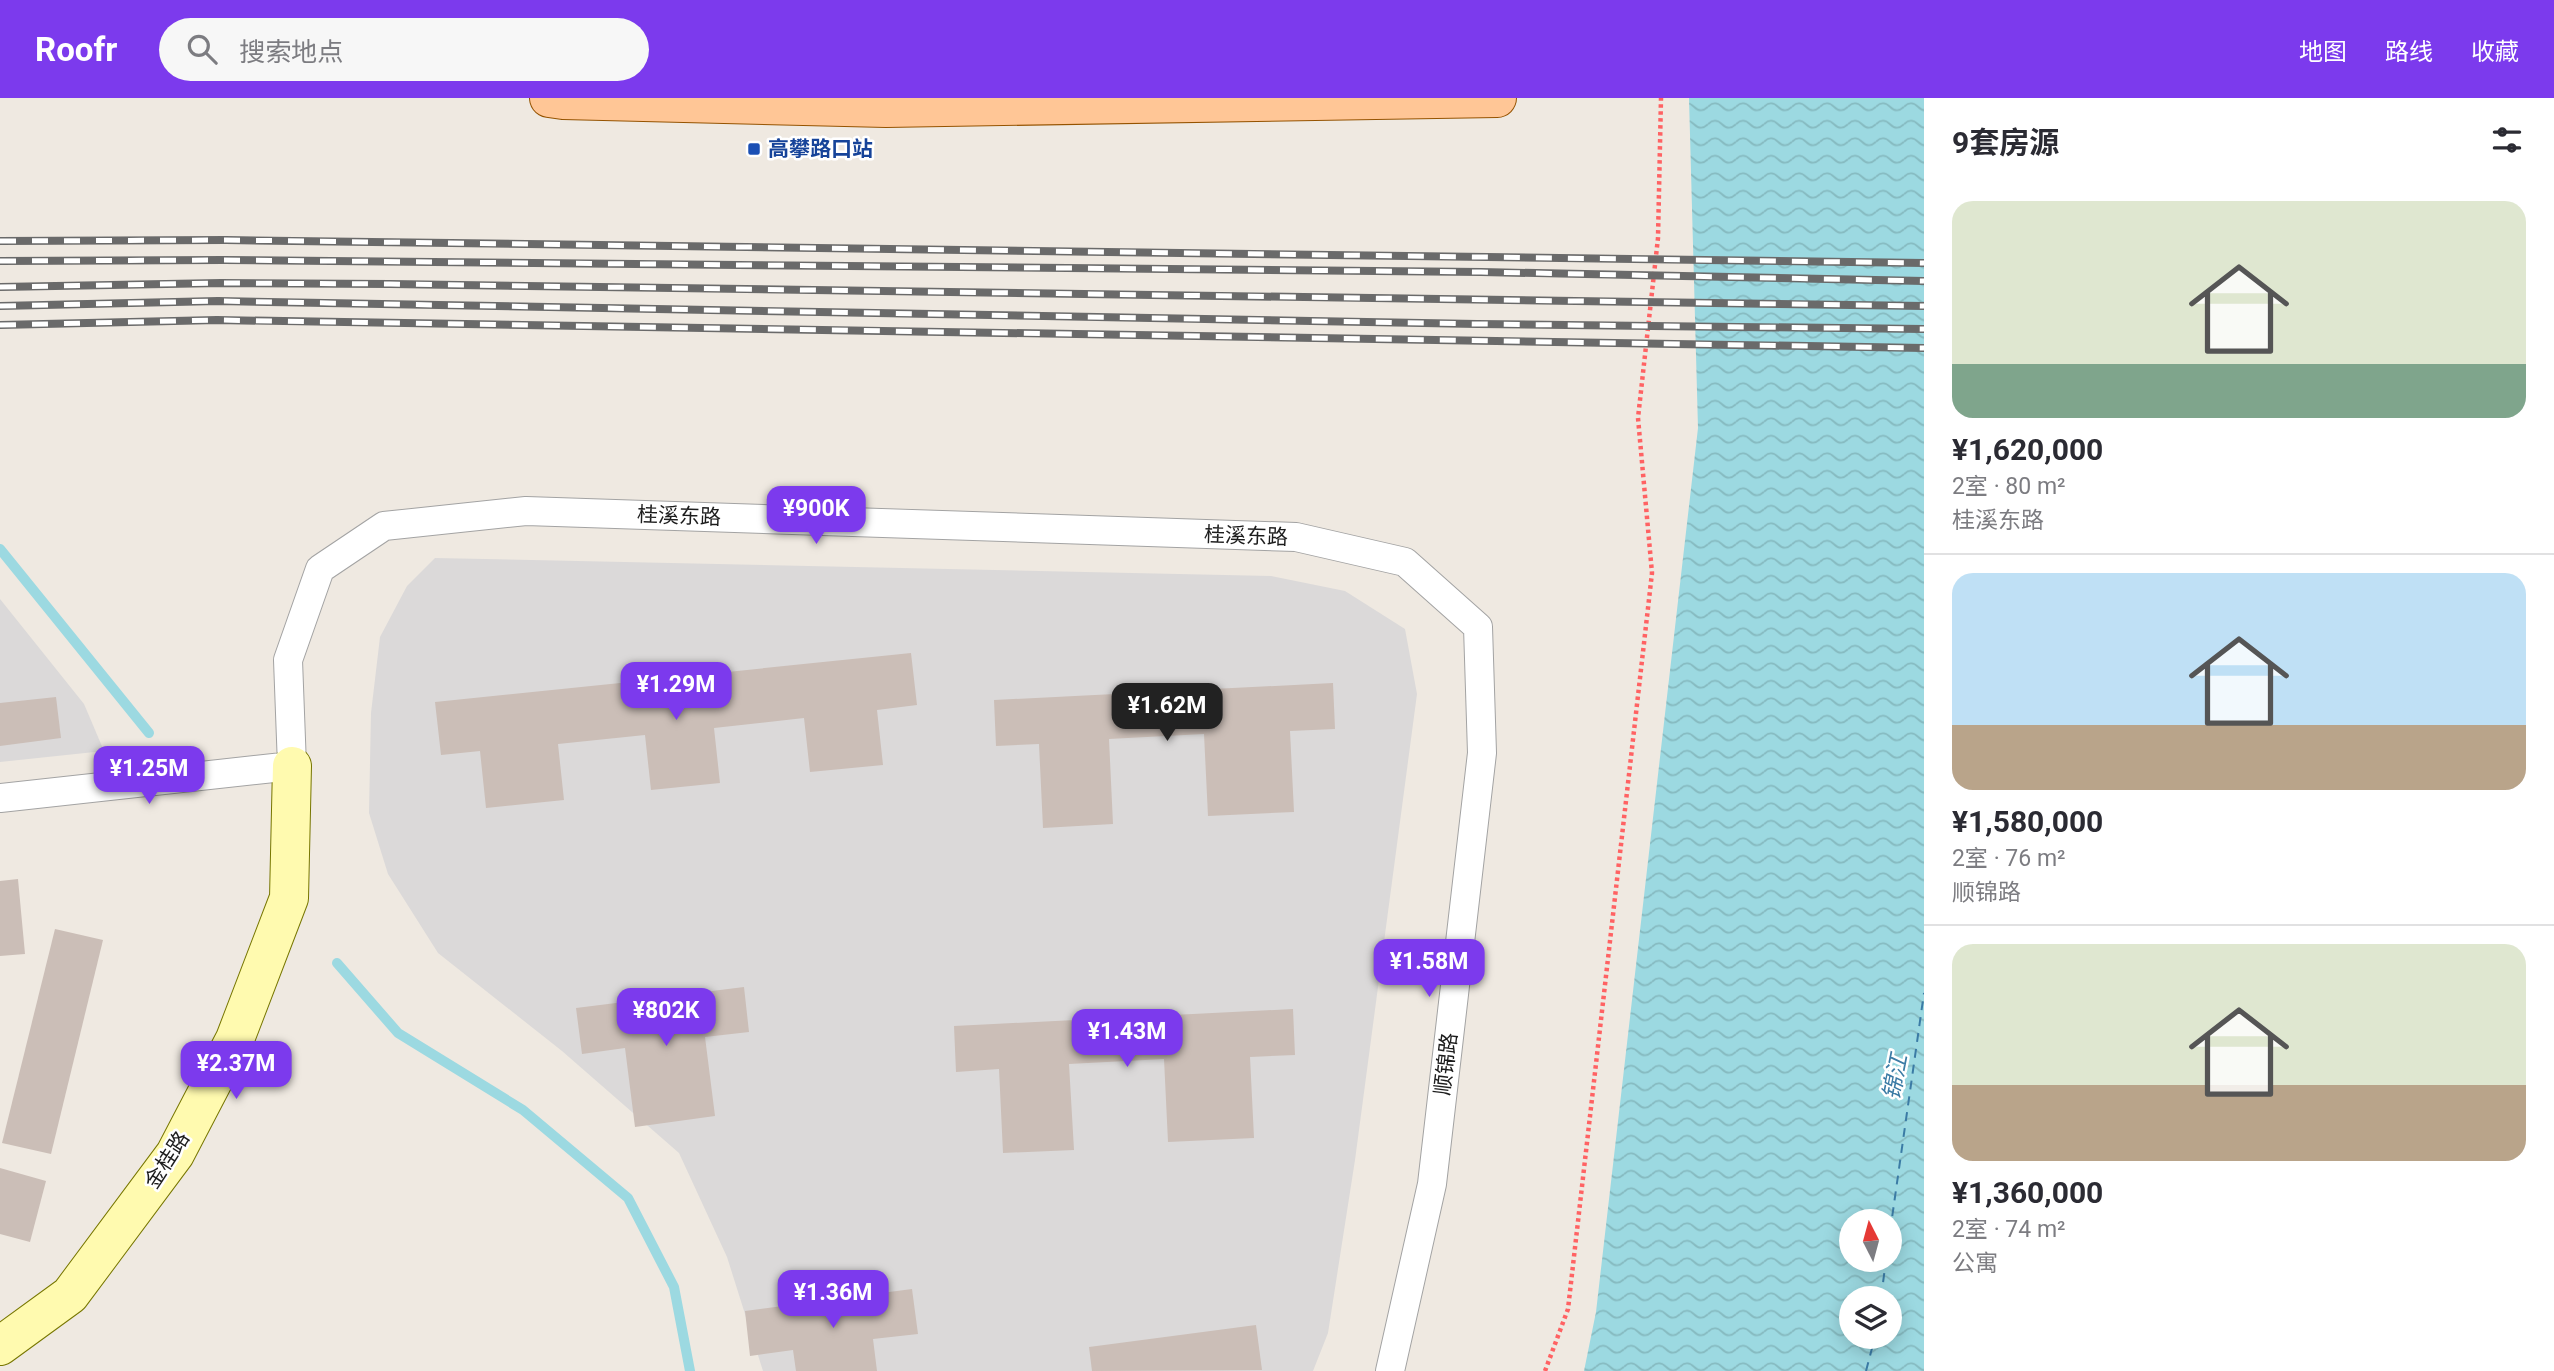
<!DOCTYPE html>
<html lang="zh">
<head>
<meta charset="utf-8">
<style>
  body { margin:0; font-family:Roboto,"Noto Sans SC",sans-serif; background:#f7f7f7; color:#2b2b33; height:100vh; display:flex; flex-direction:column; font-size:26px; white-space:nowrap }
  * { box-sizing:border-box; margin:0 }
  p { font-size:23px; color:#7c7c81 }
  .icon { flex:none; width:38px; height:38px; fill:none; stroke:currentColor; stroke-width:2; stroke-linecap:round; stroke-linejoin:round }
  .map { position:relative; flex:1; overflow:hidden }
  .drawer { display:flex; flex-direction:column; background:#fff; width:630px }
  .drawer>* { flex:none }
  .needle { width:46px; rotate:354deg }
  .fabs { position:absolute; left:1839px; top:1111px; display:grid; gap:14px }
  .fabs a { display:grid; place-items:center; width:63px; height:63px; border-radius:50%; background:#fff; box-shadow:0 4px 18px #0003; font-size:35px }
  .price { position:absolute; translate:-50% -60px; padding:0 16px; border-radius:14px; background:#7c3aed; color:#fff; font-size:23px; line-height:46px; filter:drop-shadow(0 2px 4px #0008) }
  .price::after { content:''; position:absolute; left:50%; top:42px; width:21px; height:16px; margin-left:-10px; background:inherit; clip-path:polygon(0 0,100% 0,50% 100%) }
  .price.on { background:#222; color:#fff }
  ul { padding:0; list-style:none }
  li { display:grid; align-content:center; gap:14px; height:371px; padding:0 28px }
  li+li { border-top:2px solid #e1e1e2 }
  li span { display:grid; place-items:center; height:217px; border-radius:21px; color:#555 }
  li>.icon { margin-inline-start:auto }
  span .icon { width:126px; height:126px; fill:#fffc; stroke-width:1 }
  li b { font-size:30px }
  h2 { display:flex; justify-content:space-between; align-items:center; height:84px; padding:0 28px; font-size:30px }
  header { display:flex; align-items:center; gap:42px; box-sizing:border-box; height:98px; padding:0 35px; background:#7c3aed; color:#fff }
  header strong { font-size:33px }
  nav { display:flex; gap:38px; margin-inline-start:auto; font-size:24px }
  .search { width:490px; height:63px; background:#f7f7f7; display:flex; align-items:center; gap:18px; box-sizing:border-box; padding:0 24px; border-radius:38px; color:#7c7c81; font-size:26px }
  main { display:flex; flex:1; min-height:0 }
  .map>svg:first-child { display:block }
  .residential { fill:#dbd9d9 }
  .water { fill:url(#water-waves); fill-rule:evenodd }
  .lines { fill:none; stroke-linecap:round; stroke-linejoin:round }
  .stream { stroke:#9cd9e1; stroke-width:10 }
  .ferry { stroke:#3b7ba5; stroke-width:2; stroke-dasharray:9 7; stroke-linecap:butt }
  .building { fill:#cbbeb7 }
  .street-casing { stroke:#a3a3a3; stroke-width:30 }
  .secondary-casing { stroke:#777600; stroke-width:40 }
  .primary-casing { stroke:#955300; stroke-width:40 }
  .path { stroke:#ff6263; stroke-width:4.5; stroke-dasharray:3.5 3.5; stroke-linecap:butt }
  .street { stroke:#fff; stroke-width:28 }
  .secondary { stroke:#fffaaf; stroke-width:38 }
  .primary { stroke:#ffc696; stroke-width:38 }
  .rail-casing { stroke:#6a6a6a; stroke-width:8 }
  .rail { stroke:#fff; stroke-width:5; stroke-dasharray:16; stroke-linecap:butt }
  .transit-dot { fill:#1a4fb4; stroke:#fff; stroke-width:2.5 }
  .labels { text-anchor:middle; stroke-width:5; stroke-linejoin:round; paint-order:stroke }
  .transit-label { font-size:21px; font-weight:bold; fill:#164399; stroke:#fff; text-anchor:start }
  .street-label { font-size:21px; fill:#1c1c1c; stroke:#fff }
  .water-label { font-size:23px; font-style:italic; fill:#3b7ba5; stroke:#fff }
</style>
</head>
<body>
<header>
<strong>Roofr</strong>
<div class="search"><svg class="icon" aria-label="search" viewBox="0 0 24 24"><circle cx="10" cy="10" r="6"/><path d="M15 15l6 6"/></svg>搜索地点</div>
<nav><a>地图</a><a>路线</a><a>收藏</a></nav>
</header>
<main>
<div class="map">
<svg width="1924" height="1273" viewBox="0 0 1924 1273">
  <defs>
    <pattern id="water-waves" width="16" height="10" patternUnits="userSpaceOnUse" patternTransform="scale(1.75)"><rect width="16" height="10" fill="#9cd9e1"/><path d="M0 5q4-4 8 0t8 0" fill="none" stroke="#86bac0"/></pattern>
  </defs>
  <rect width="100%" height="100%" fill="#efe9e1"/>
  <g class="residential">
    <polygon points="435,460 1271,478 1345,493 1405,531 1417,596 1355,1062 1328,1235 1313,1273 763,1273 727,1159 679,1055 562,953 438,855 388,776 369,715 371,615 380,539 407,488"/>
    <polygon points="0,501 84,606 104,653 0,664"/>
  </g>
  <path class="water" d="M1689 0H1924V1273H1584L1596 1214 1698 330ZM1852 1124H1890V1162H1852ZM1852 1200H1890V1239H1852Z"/>
  <g class="lines">
    <g class="stream">
      <polyline points="0,451 149,635"/>
      <polyline points="337,865 398,935 523,1012 628,1100 674,1189 690,1273"/>
    </g>
    <g class="ferry">
      <polyline points="1890,1134 1924,895"/>
      <polyline points="1881,1200 1886,1162"/>
      <polyline points="1866,1273 1875,1239"/>
    </g>
  </g>
  <g class="building">
    <polygon points="911,555 917,607 877,612 883,667 810,674 804,620 714,630 720,685 651,692 645,637 558,646 564,702 486,710 480,653 441,657 435,604"/>
    <polygon points="1333,585 1335,631 1290,633 1294,714 1208,718 1204,636 1109,641 1113,726 1043,730 1039,646 996,648 994,602"/>
    <polygon points="56,599 61,640 0,648 0,605"/>
    <polygon points="18,781 25,856 0,858 0,783"/>
    <polygon points="55,831 103,842 51,1056 2,1045"/>
    <polygon points="744,889 749,934 705,939 715,1018 635,1029 625,950 582,956 576,910"/>
    <polygon points="1293,911 1295,957 1250,959 1254,1040 1168,1044 1164,961 1069,966 1074,1052 1003,1055 999,971 956,974 954,928"/>
    <polygon points="0,1070 46,1083 30,1144 0,1136"/>
    <polygon points="912,1191 918,1236 873,1241 877,1273 796,1273 793,1252 750,1258 745,1213"/>
    <polygon points="1256,1227 1262,1272 1092,1273 1089,1249"/>
  </g>
  <g class="lines">
    <defs>
      <polyline id="street" points="0,700 292,668 288,562 320,471 384,428 526,413 1296,439 1405,464 1478,529 1482,655 1432,1086 1390,1273"/>
      <polyline id="secondary" points="0,1248 70,1197 175,1056 235,941 289,800 292,668"/>
      <polyline id="primary" points="549,0 563,2 886,10 1497,0"/>
    </defs>
    <use href="#street" class="street-casing"/>
    <use href="#secondary" class="secondary-casing"/>
    <use href="#primary" class="primary-casing"/>
    <polyline class="path" points="1545,1273 1568,1211 1652,475 1638,320 1658,140 1661,0"/>
    <use href="#street" class="street"/>
    <use href="#secondary" class="secondary"/>
    <use href="#primary" class="primary"/>
    <defs>
      <g id="rail">
        <polyline points="0,143 226,142 1924,165"/>
        <polyline points="0,163 224,162 1481,174 1924,183"/>
        <polyline points="0,189 221,185 390,186 1924,208"/>
        <polyline points="0,208 218,203 1477,226 1924,231"/>
        <polyline points="0,227 217,222 1924,250"/>
      </g>
    </defs>
    <use href="#rail" class="rail-casing"/>
    <use href="#rail" class="rail"/>
  </g>
  <rect class="transit-dot" x="747" y="44" width="14" height="14" rx="3.5"/>
  <g class="labels">
    <g class="transit-label">
      <text x="768" y="58">高攀路口站</text>
    </g>
    <g class="street-label">
      <text transform="translate(679 418) rotate(2)" y="7">桂溪东路</text>
      <text transform="translate(1246 438) rotate(2)" y="7">桂溪东路</text>
      <text transform="translate(1446 966) rotate(-83)" y="7">顺锦路</text>
      <text transform="translate(167 1062) rotate(-57)" y="7">金桂路</text>
    </g>
    <g class="water-label">
      <text transform="translate(1895 979) rotate(-79)" y="8">锦江</text>
    </g>
  </g>
</svg>
<div class="fabs">
<a><svg class="needle" viewBox="-14 -14 28 28"><path d="M0-13l5 13h-10z" fill="#e53935"/><path d="M0 13l5-13h-10z" fill="#7c7c81"/></svg></a>
<a><svg class="icon" aria-label="layers" viewBox="0 0 24 24"><path d="M12 4l9 5-9 5-9-5zM3 14l9 5 9-5"/></svg></a>
</div>
<b class="price" style="left:816px;top:448px">¥900K</b>
<b class="price" style="left:676px;top:624px">¥1.29M</b>
<b class="price on" style="left:1167px;top:645px">¥1.62M</b>
<b class="price" style="left:149px;top:708px">¥1.25M</b>
<b class="price" style="left:1429px;top:901px">¥1.58M</b>
<b class="price" style="left:666px;top:950px">¥802K</b>
<b class="price" style="left:1127px;top:971px">¥1.43M</b>
<b class="price" style="left:236px;top:1003px">¥2.37M</b>
<b class="price" style="left:833px;top:1232px">¥1.36M</b>
</div>
<section class="drawer">
<h2>9套房源<svg class="icon" aria-label="filters" viewBox="0 0 24 24"><path d="M4 7h16M4 17h16"/><circle cx="9" cy="7" r="2"/><circle cx="15" cy="17" r="2"/></svg></h2>
<ul>
<li><span style="background:linear-gradient(#dfe7d0 75%,#7fa58c 0)"><svg class="icon" aria-label="home" viewBox="0 0 24 24"><path d="M3 11l9-7 9 7M6 9v11h12V9"/></svg></span><div><b>¥1,620,000</b><p>2室 · 80 m²</p><p>桂溪东路</p></div></li>
<li><span style="background:linear-gradient(#bfe0f5 70%,#b9a48a 0)"><svg class="icon" aria-label="home" viewBox="0 0 24 24"><path d="M3 11l9-7 9 7M6 9v11h12V9"/></svg></span><div><b>¥1,580,000</b><p>2室 · 76 m²</p><p>顺锦路</p></div></li>
<li><span style="background:linear-gradient(#dfe7d0 65%,#b9a48a 0)"><svg class="icon" aria-label="home" viewBox="0 0 24 24"><path d="M3 11l9-7 9 7M6 9v11h12V9"/></svg></span><div><b>¥1,360,000</b><p>2室 · 74 m²</p><p>公寓</p></div></li>
</ul>
</section>
</main>
</body>
</html>
